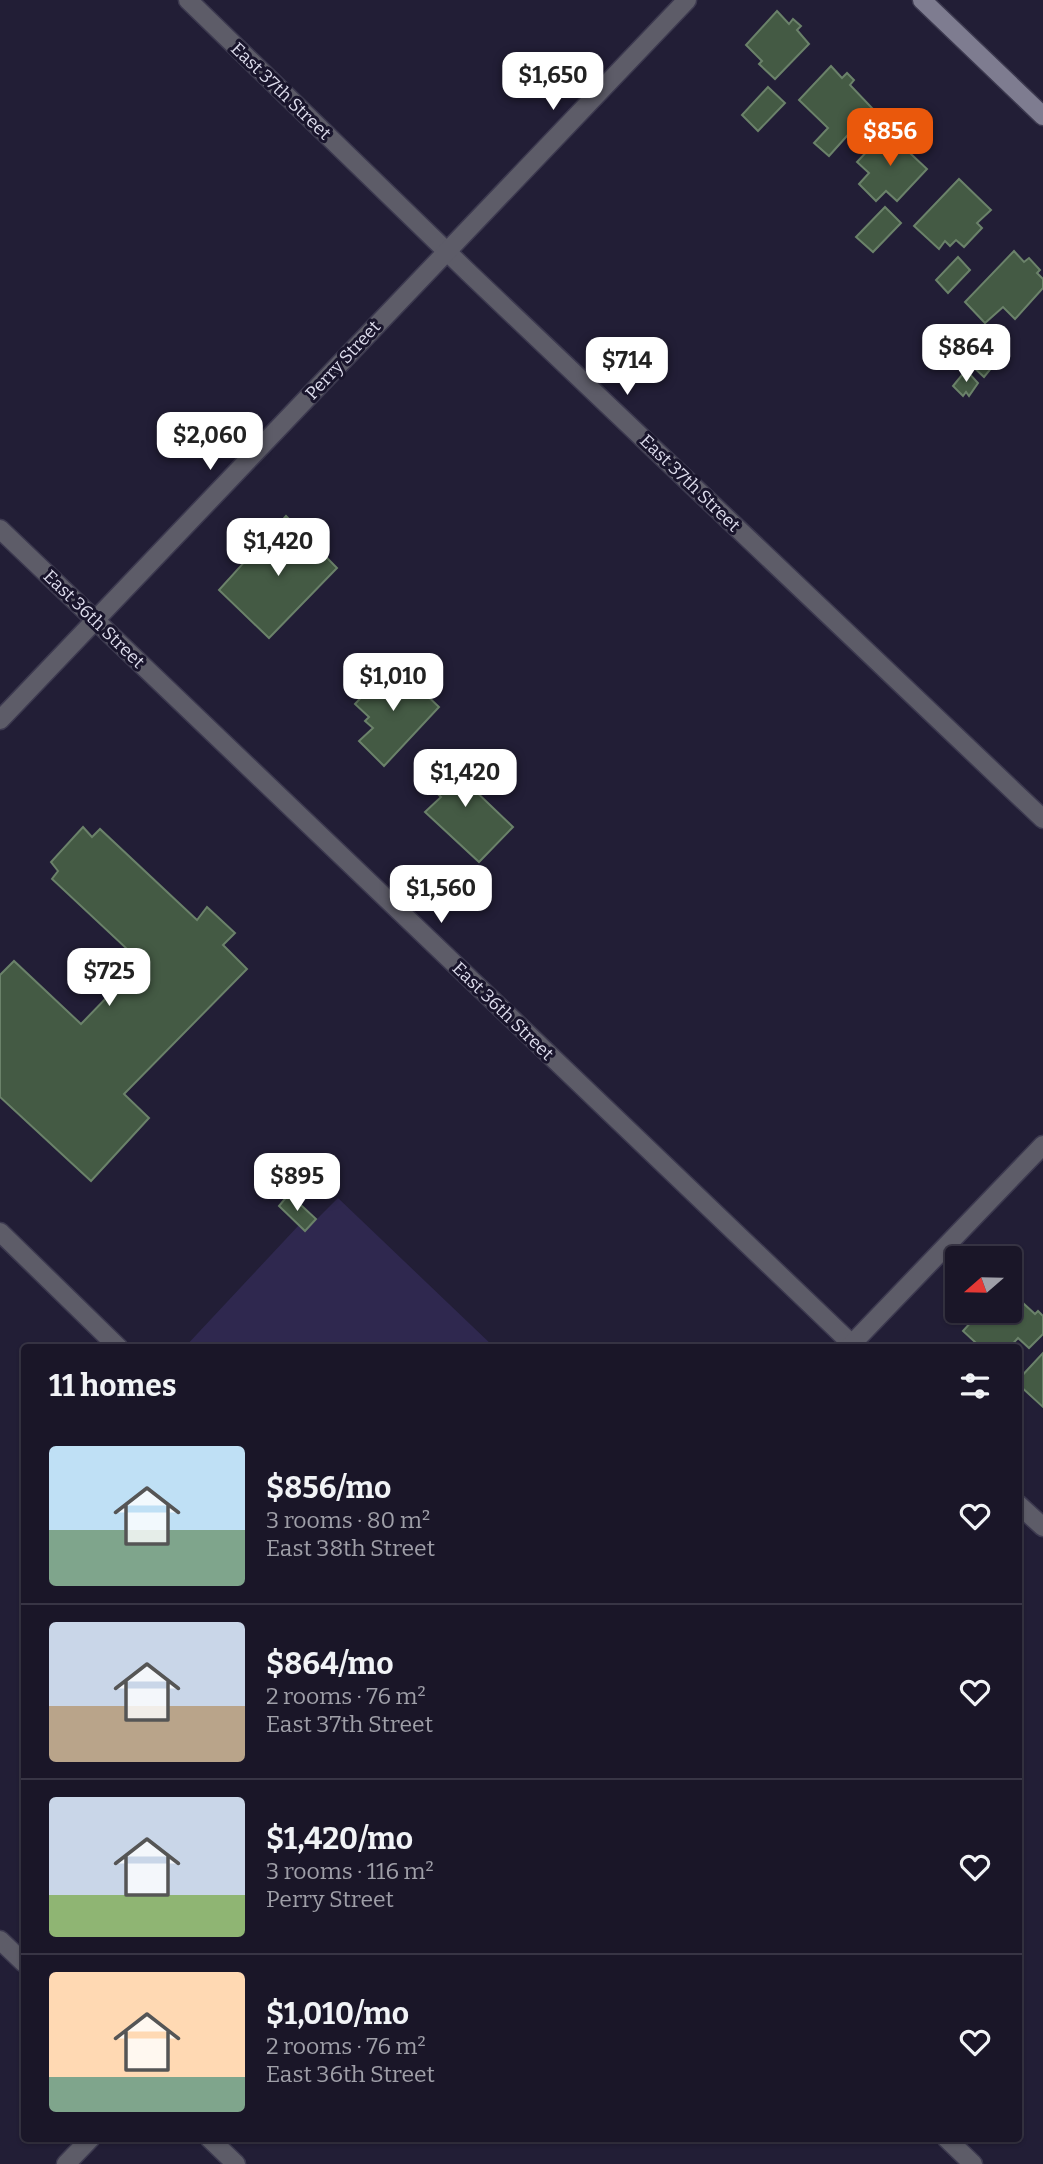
<!DOCTYPE html>
<html lang="en">
<head>
<meta charset="utf-8">
<style>
  body { margin:0; font-family:Bitter,serif; background:#231f30; color:#f1f3f6; height:100vh; display:flex; flex-direction:column; font-size:26px; white-space:nowrap }
  * { box-sizing:border-box; margin:0 }
  p { font-size:23px; color:#9f9fa8 }
  .icon { flex:none; width:38px; height:38px; fill:none; stroke:currentColor; stroke-width:2; stroke-linecap:round; stroke-linejoin:round }
  .map { position:relative; flex:1; overflow:hidden }
  .panel { position:absolute; left:21px; top:1344px; width:1001px; height:798px; display:flex; flex-direction:column; background:#1a1628; border-radius:7px; box-shadow:0 2px 5px #0004,0 0 0 2px #383545 }
  .panel>* { flex:none }
  .needle { width:46px; rotate:250deg }
  .controls { position:absolute; left:945px; top:1246px; display:grid; gap:14px }
  .controls a { display:grid; place-items:center; width:77px; height:77px; border-radius:7px; background:#1a1628; box-shadow:0 2px 5px #0004,0 0 0 2px #383545; font-size:35px }
  .price { position:absolute; translate:-50% -60px; padding:0 16px; border-radius:14px; background:#fff; color:#222; font-size:23px; line-height:46px; filter:drop-shadow(0 2px 4px #0008) }
  .price::after { content:''; position:absolute; left:50%; top:42px; width:21px; height:16px; margin-left:-10px; background:inherit; clip-path:polygon(0 0,100% 0,50% 100%) }
  .price.on { background:#ea580c; color:#fff }
  ul { padding:0; list-style:none }
  li { display:flex; align-items:center; gap:21px; height:175px; padding:0 28px }
  li+li { border-top:2px solid #383545 }
  li span { display:grid; place-items:center; flex:none; width:196px; height:140px; border-radius:7px; color:#555 }
  li>.icon { margin-inline-start:auto }
  span .icon { width:84px; height:84px; fill:#fffc; stroke-width:1 }
  li b { font-size:30px }
  h2 { display:flex; justify-content:space-between; align-items:center; height:84px; padding:0 28px; font-size:30px }
  .map>svg:first-child { display:block }
  .green { fill:#2f284f }
  .building { fill:#445a44; stroke:#6b826a; stroke-width:2 }
  .lines { fill:none; stroke-linecap:round; stroke-linejoin:round }
  .street-casing { stroke:#3c394f; stroke-width:21 }
  .secondary-casing { stroke:#3c394f; stroke-width:21 }
  .street { stroke:#5d5c68; stroke-width:18 }
  .secondary { stroke:#7e7c90; stroke-width:18 }
  .labels { text-anchor:middle; stroke-width:6; stroke-linejoin:round; paint-order:stroke }
  .street-label { font-size:18px; fill:#dddcec; stroke:#19152c }
</style>
</head>
<body>
<div class="map">
<svg width="1043" height="2164" viewBox="0 0 1043 2164">
  <rect width="100%" height="100%" fill="#221e36"/>
  <polygon class="green" points="338,1198 494,1347 184,1348 299,1225 305,1231"/>
  <g class="building">
    <polygon points="777,11 789,24 793,19 801,26 797,30 809,44 775,79 759,64 762,61 746,45"/>
    <polygon points="831,66 842,78 847,73 854,80 850,85 872,108 829,156 814,143 828,128 799,100"/>
    <polygon points="768,87 785,103 758,131 742,115"/>
    <polygon points="887,130 903,145 908,141 916,150 911,154 927,169 897,201 886,191 876,201 859,184 869,173 857,162"/>
    <polygon points="959,179 991,210 977,223 982,228 964,247 956,240 950,246 945,241 939,249 914,226"/>
    <polygon points="885,207 901,223 873,252 856,237"/>
    <polygon points="1014,251 1024,262 1029,258 1040,270 1037,273 1043,279 1043,288 1015,319 1003,307 985,323 965,302"/>
    <polygon points="958,257 970,270 948,293 936,280"/>
    <polygon points="994,339 1006,350 984,377 970,364"/>
    <polygon points="966,370 978,383 969,396 966,392 963,396 953,386"/>
    <polygon points="286,516 337,568 269,638 219,590"/>
    <polygon points="393,663 439,707 384,766 359,741 373,728 365,721 369,717 355,704"/>
    <polygon points="456,751 478,771 467,783 513,827 479,862 425,812 441,797 426,783"/>
    <polygon points="83,827 92,837 100,829 197,920 207,907 235,933 223,945 247,969 124,1094 149,1118 91,1181 0,1097 0,975 14,961 81,1024 141,962 52,879 58,871 51,862"/>
    <polygon points="289,1194 316,1219 305,1231 279,1206"/>
    <polygon points="1012,1293 1035,1314 1038,1311 1043,1316 1043,1334 1029,1348 1018,1338 1009,1348 975,1348 972,1345 975,1342 963,1331 981,1311 1010,1311"/>
    <polygon points="1043,1353 1043,1407 1018,1384 1018,1380"/>
  </g>
  <g class="lines">
    <defs>
      <g id="street">
        <polyline points="188,0 468,272 1043,819"/>
        <polyline points="0,529 856,1348"/>
        <polyline points="0,720 687,0"/>
        <polyline points="0,1232 119,1348"/>
        <polyline points="848,1348 1043,1145"/>
        <polyline points="1018,1504 1043,1527"/>
        <polyline points="0,1940 24,1963"/>
        <polyline points="209,2138 236,2164"/>
        <polyline points="946,2138 973,2164"/>
        <polyline points="66,2164 91,2138"/>
      </g>
      <polyline id="secondary" points="922,0 1043,116"/>
    </defs>
    <use href="#street" class="street-casing"/>
    <use href="#secondary" class="secondary-casing"/>
    <use href="#street" class="street"/>
    <use href="#secondary" class="secondary"/>
  </g>
  <g class="labels">
    <g class="street-label">
      <text transform="translate(281 91) rotate(44)" y="6">East 37th Street</text>
      <text transform="translate(343 360) rotate(-47)" y="6">Perry Street</text>
      <text transform="translate(690 483) rotate(44)" y="6">East 37th Street</text>
      <text transform="translate(94 619) rotate(44)" y="6">East 36th Street</text>
      <text transform="translate(503 1011) rotate(44)" y="6">East 36th Street</text>
    </g>
  </g>
</svg>
<div class="controls">
<a><svg class="needle" viewBox="-14 -14 28 28"><path d="M0-13l5 13h-10z" fill="#e53935"/><path d="M0 13l5-13h-10z" fill="#9f9fa8"/></svg></a>
</div>
<b class="price" style="left:553px;top:112px">$1,650</b>
<b class="price on" style="left:890px;top:168px">$856</b>
<b class="price" style="left:966px;top:384px">$864</b>
<b class="price" style="left:627px;top:397px">$714</b>
<b class="price" style="left:210px;top:472px">$2,060</b>
<b class="price" style="left:278px;top:578px">$1,420</b>
<b class="price" style="left:393px;top:713px">$1,010</b>
<b class="price" style="left:465px;top:809px">$1,420</b>
<b class="price" style="left:441px;top:925px">$1,560</b>
<b class="price" style="left:109px;top:1008px">$725</b>
<b class="price" style="left:297px;top:1213px">$895</b>
<section class="panel">
<h2>11 homes<svg class="icon" aria-label="filters" viewBox="0 0 24 24"><path d="M4 7h16M4 17h16"/><circle cx="9" cy="7" r="2"/><circle cx="15" cy="17" r="2"/></svg></h2>
<ul>
<li><span style="background:linear-gradient(#bfe0f5 60%,#7fa58c 0)"><svg class="icon" aria-label="home" viewBox="0 0 24 24"><path d="M3 11l9-7 9 7M6 9v11h12V9"/></svg></span><div><b>$856/mo</b><p>3 rooms · 80 m²</p><p>East 38th Street</p></div><svg class="icon" aria-label="heart" viewBox="0 0 24 24"><path d="M12 20l-8-8c-3-5 5-10 8-4 3-6 11-1 8 4z"/></svg></li>
<li><span style="background:linear-gradient(#c9d6e8 60%,#b9a48a 0)"><svg class="icon" aria-label="home" viewBox="0 0 24 24"><path d="M3 11l9-7 9 7M6 9v11h12V9"/></svg></span><div><b>$864/mo</b><p>2 rooms · 76 m²</p><p>East 37th Street</p></div><svg class="icon" aria-label="heart" viewBox="0 0 24 24"><path d="M12 20l-8-8c-3-5 5-10 8-4 3-6 11-1 8 4z"/></svg></li>
<li><span style="background:linear-gradient(#c9d6e8 70%,#8fb573 0)"><svg class="icon" aria-label="home" viewBox="0 0 24 24"><path d="M3 11l9-7 9 7M6 9v11h12V9"/></svg></span><div><b>$1,420/mo</b><p>3 rooms · 116 m²</p><p>Perry Street</p></div><svg class="icon" aria-label="heart" viewBox="0 0 24 24"><path d="M12 20l-8-8c-3-5 5-10 8-4 3-6 11-1 8 4z"/></svg></li>
<li><span style="background:linear-gradient(#ffd9b3 75%,#7fa58c 0)"><svg class="icon" aria-label="home" viewBox="0 0 24 24"><path d="M3 11l9-7 9 7M6 9v11h12V9"/></svg></span><div><b>$1,010/mo</b><p>2 rooms · 76 m²</p><p>East 36th Street</p></div><svg class="icon" aria-label="heart" viewBox="0 0 24 24"><path d="M12 20l-8-8c-3-5 5-10 8-4 3-6 11-1 8 4z"/></svg></li>
</ul>
</section>
</div>
</body>
</html>
